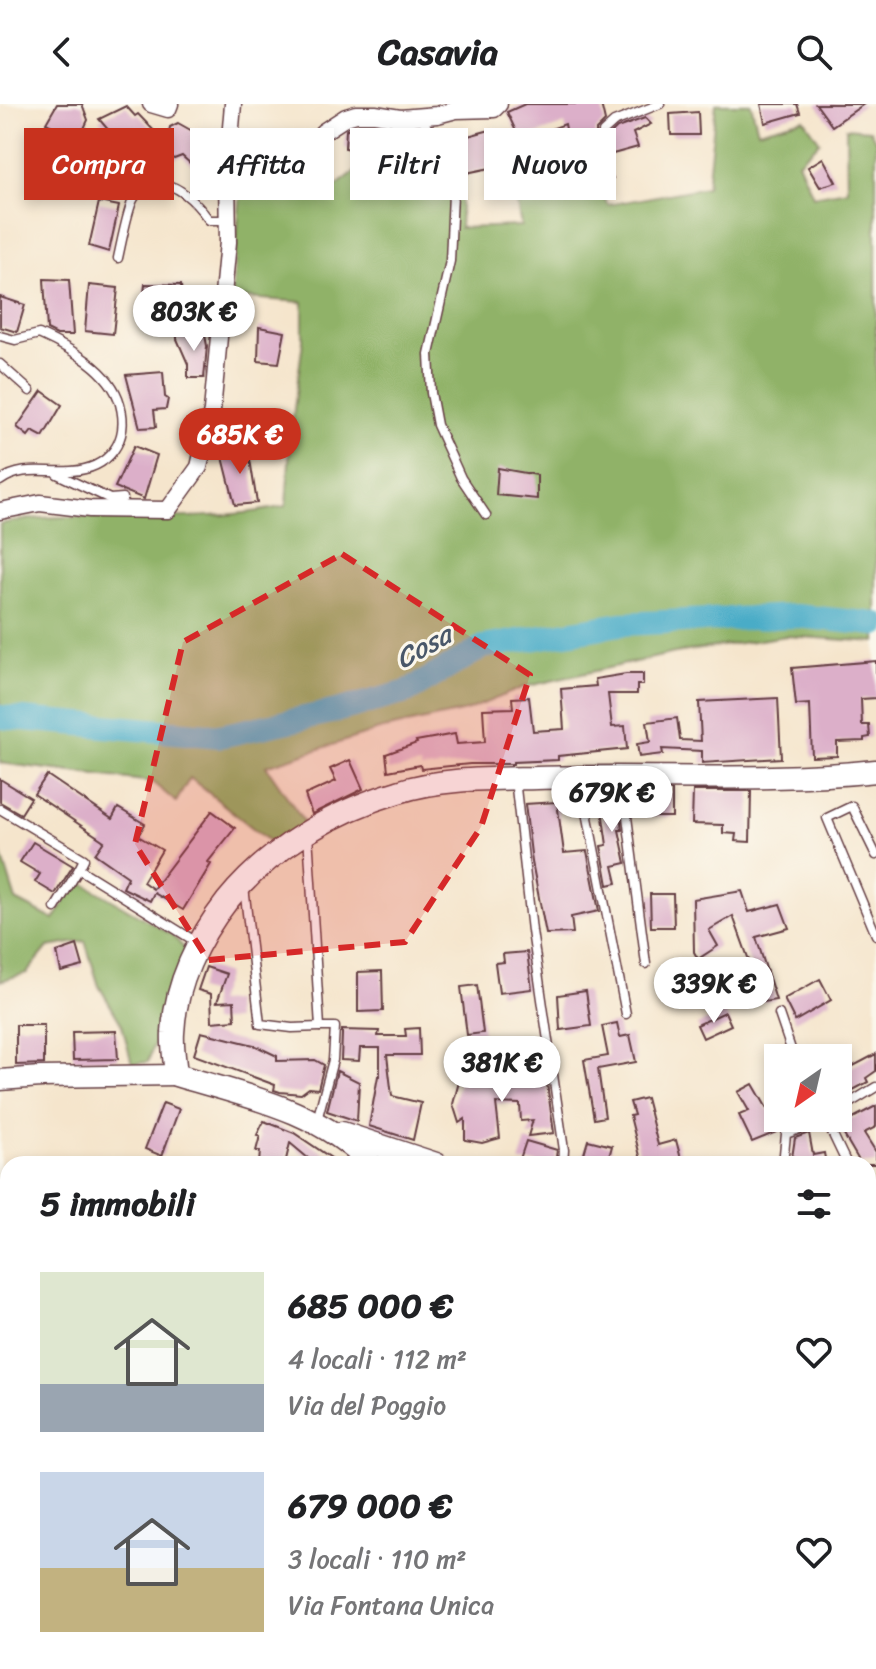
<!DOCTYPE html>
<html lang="it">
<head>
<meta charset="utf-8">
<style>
  body { margin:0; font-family:Sriracha,sans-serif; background:#f6f6f6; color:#202124; height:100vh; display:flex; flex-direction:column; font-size:30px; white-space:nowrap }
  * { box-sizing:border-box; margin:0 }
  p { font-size:26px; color:#757577 }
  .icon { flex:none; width:44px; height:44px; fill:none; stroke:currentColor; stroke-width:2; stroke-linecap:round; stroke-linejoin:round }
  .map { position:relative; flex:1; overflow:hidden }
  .panel { position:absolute; left:0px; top:1052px; width:876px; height:514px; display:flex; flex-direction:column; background:#fff; border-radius:24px 24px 0 0; box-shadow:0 4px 12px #0003 }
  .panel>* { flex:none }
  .guide { position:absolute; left:24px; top:24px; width:828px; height:72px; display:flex; gap:16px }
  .needle { width:52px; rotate:214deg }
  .fabs { position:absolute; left:764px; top:940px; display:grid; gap:16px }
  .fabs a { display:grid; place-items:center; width:88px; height:88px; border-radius:0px; background:#fff; box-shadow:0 4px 12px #0003; font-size:40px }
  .price { position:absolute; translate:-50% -68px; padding:0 18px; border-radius:28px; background:#fff; color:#222; font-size:26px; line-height:52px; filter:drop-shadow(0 2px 4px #0008) }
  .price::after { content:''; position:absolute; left:50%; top:48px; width:24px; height:18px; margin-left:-12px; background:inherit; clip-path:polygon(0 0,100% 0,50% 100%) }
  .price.on { background:#c8321e; color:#fff }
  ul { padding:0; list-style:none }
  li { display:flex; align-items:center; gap:24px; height:200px; padding:0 40px }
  li span { display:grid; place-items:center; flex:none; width:224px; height:160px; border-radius:0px; color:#555 }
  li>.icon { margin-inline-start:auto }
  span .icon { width:96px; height:96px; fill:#fffc; stroke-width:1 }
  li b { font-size:34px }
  h2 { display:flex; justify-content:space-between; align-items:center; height:96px; padding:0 40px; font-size:34px }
  .pill { padding:0 28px; border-radius:0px; background:#fff; box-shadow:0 4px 12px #0003; font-size:28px; line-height:72px }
  .pill.on { background:#c8321e; color:#fff }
  header { display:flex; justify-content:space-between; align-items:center; height:104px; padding:0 40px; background:#fff; font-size:36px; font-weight:700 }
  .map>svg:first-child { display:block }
  .forest { fill:#90b267; stroke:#6d6849; stroke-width:2 }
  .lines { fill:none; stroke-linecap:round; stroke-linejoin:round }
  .river { stroke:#48acc7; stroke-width:24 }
  .building { fill:#dcafc9 }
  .service-casing { stroke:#643d43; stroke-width:11 }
  .minor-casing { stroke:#643d43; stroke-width:19 }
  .tertiary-casing { stroke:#643d43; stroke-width:23 }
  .secondary-casing { stroke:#643d43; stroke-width:25 }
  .path { stroke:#643d43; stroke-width:2; stroke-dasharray:2 6; stroke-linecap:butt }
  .service { stroke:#fff; stroke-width:8 }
  .minor { stroke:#fff; stroke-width:16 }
  .tertiary { stroke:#fff; stroke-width:20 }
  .secondary { stroke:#fff; stroke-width:22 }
  .marked { fill:#d62828; fill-opacity:0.2; stroke:#d62828; stroke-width:6; stroke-dasharray:16 10; stroke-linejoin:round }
  .labels { text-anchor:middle; stroke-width:6; stroke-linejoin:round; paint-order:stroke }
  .water-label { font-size:28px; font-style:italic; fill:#495769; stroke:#fbf7ec }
</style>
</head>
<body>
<header><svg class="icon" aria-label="back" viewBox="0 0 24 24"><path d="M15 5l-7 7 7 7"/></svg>Casavia<svg class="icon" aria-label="search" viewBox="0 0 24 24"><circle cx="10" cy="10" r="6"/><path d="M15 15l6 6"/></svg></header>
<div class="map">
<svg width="876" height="1565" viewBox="0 0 876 1565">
  <rect width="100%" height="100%" fill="#fbf7ec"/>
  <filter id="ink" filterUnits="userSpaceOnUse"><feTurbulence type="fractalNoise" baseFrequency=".0125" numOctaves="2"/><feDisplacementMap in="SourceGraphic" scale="16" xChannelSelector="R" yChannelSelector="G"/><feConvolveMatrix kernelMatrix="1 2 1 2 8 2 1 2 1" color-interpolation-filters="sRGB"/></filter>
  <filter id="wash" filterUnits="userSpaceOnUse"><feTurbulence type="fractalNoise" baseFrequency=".006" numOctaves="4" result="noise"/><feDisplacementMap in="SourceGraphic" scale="32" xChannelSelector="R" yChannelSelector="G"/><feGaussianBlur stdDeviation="1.8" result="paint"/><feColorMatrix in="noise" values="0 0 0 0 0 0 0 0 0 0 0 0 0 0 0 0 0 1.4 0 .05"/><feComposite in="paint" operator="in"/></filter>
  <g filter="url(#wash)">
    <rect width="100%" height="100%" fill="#f5e5cc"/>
    <g class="forest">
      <path d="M716 0H751L758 27 804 15 820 38 798 58 813 92 847 86 846 24 870 26 876 38V538L786 532 675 549 524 583 466 607 379 626 266 662 305 719 274 741 190 674 176 698 152 678 0 659V420C39 411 78 413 118 413 174 414 231 414 286 402L291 328 303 237V198L232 193 241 85 331 86 353 69 361 66H380L396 24 421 21 462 83 460 124 521 122 510 62 579 43 587 66 608 101 707 83Z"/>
      <polygon points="0,745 16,796 54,816 78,776 172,831 186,846 148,958 132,960 122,921 99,882 85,837 48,843 27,869 0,877"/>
    </g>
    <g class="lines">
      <polyline class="river" points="0,613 220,632 332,608 407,588 483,543 621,520 796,512 876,520"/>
    </g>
    <g id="blocks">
      <g class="building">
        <polygon points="57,0 82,0 88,16 82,29 74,33 46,19"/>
        <polygon points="525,0 601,0 605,17 596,26 596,37 602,44 609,41 610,31 617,24 645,14 651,20 633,29 638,43 602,53 613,74 599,81 588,60 586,60 579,34 568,35 565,20 520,36 507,8"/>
        <polygon points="761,0 797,0 800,9 765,19"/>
        <polygon points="816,0 864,0 832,22"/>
        <polygon points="126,2 135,12 138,10 159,32 129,46 116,28 110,28 99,15"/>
        <polygon points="698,8 699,31 671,31 670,10"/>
        <polygon points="178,19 212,38 213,48 193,62 182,52 174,55 165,47 170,23"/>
        <polygon points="351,23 383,28 377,50 345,44 346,26"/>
        <polygon points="490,26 500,62 466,69 457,35"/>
        <polygon points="318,40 318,64 258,65 259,41"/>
        <polygon points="823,54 836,78 820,83 808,63"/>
        <polygon points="99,98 119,102 109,148 89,142"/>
        <polygon points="44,175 69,176 73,231 57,231 47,226"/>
        <polygon points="145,180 181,181 183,204 167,206 168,214 142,211"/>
        <polygon points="89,181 118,184 113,230 85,227"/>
        <polygon points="0,193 25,201 17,228 0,223"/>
        <polygon points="259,223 285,228 279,259 258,257"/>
        <polygon points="186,227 190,232 196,229 198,231 205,231 207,242 204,274 188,274 188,260 177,235 177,231"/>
        <polygon points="163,268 165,293 168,295 166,305 154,306 156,323 140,324 126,271"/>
        <polygon points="42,287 62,301 43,333 32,327 28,332 17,323"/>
        <polygon points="134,342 157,351 144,395 115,383"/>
        <polygon points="248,343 257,399 235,401 222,349"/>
        <polygon points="498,364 537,371 537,395 496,391"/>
        <polygon points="876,557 876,594 861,595 862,621 869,621 870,633 864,634 864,637 837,638 837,652 812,653 810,600 796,601 792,564"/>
        <polygon points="626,570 643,570 643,581 637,581 637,590 608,590 612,623 625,622 627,645 558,652 558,656 513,658 513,660 470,660 421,665 420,661 388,667 386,650 417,639 416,637 455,630 457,640 485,638 483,605 513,604 512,594 529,593 533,627 564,625 561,585 596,582 595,575"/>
        <polygon points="778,594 781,654 702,659 702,647 662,645 663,650 639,653 637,640 650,638 647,618 677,614 680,636 701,637 699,598"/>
        <polygon points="350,656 363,685 312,710 305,691 336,677 330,665"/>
        <polygon points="47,671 112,715 118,704 145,720 138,732 162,746 143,778 153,785 212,707 235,724 208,758 211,760 183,806 154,789 150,797 123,784 128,773 95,750 104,737 34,690"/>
        <polygon points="0,675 31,694 21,710 0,698"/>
        <polygon points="599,687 617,687 622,726 619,726 626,759 613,762 617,779 608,781 601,742 607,741 602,706 600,706"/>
        <polygon points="639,687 672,687 672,713 642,713 642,703 639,703"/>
        <polygon points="693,687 751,687 750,738 735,737 736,730 723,729 723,721 692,720"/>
        <polygon points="557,698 564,749 587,747 599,807 571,813 573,829 546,830 532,758 525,700"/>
        <polygon points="33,738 73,762 55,790 35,778 40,770 20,758"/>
        <polygon points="742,787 749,808 780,800 789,824 756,833 776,896 764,898 733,812 709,826 718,842 698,855 694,848 693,795"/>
        <polygon points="650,790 673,790 674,823 651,823"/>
        <polygon points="77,841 83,862 61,868 57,848"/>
        <polygon points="527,848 532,885 499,889 495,859 504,858 503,850"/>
        <polygon points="206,863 227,870 217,898 234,897 235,916 212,918 211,890 198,886"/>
        <polygon points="382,867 383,907 358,908 358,868"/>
        <polygon points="820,875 831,896 795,917 784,895"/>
        <polygon points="714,879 719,891 690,902 685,890"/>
        <polygon points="477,881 483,929 467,931 461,883"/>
        <polygon points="586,887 591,922 560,926 558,891"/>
        <polygon points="725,908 731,921 703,934 697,921"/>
        <polygon points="617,919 620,933 630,931 636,958 598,965 605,1013 594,1015 584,956 608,952 602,922"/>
        <polygon points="16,921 44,921 44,960 16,961"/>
        <polygon points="419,924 420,951 387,951 392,992 421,999 413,1036 369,1022 378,972 380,972 380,944 360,944 359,957 341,956 342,931 342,926 379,927 378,932 406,932 405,925"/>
        <polygon points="116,927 118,955 73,956 72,928"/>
        <polygon points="201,928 254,941 277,952 277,957 315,956 324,961 318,985 309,984 301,990 280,988 274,986 275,981 194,951"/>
        <polygon points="876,950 876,967 866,974 868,978 838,994 838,970"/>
        <polygon points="483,966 484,974 493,975 494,982 519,982 516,968 545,966 554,1029 528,1032 533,1016 521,1017 520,1000 496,999 500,1034 482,1039 465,1036 465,1015 459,1019 453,1000 459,978 456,969"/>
        <polygon points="337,967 359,978 357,1017 327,1007"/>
        <polygon points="753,980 768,1006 778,1002 778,1014 810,1014 752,1038 739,1011 749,1007 738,988"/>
        <polygon points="646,994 658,1041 676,1036 681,1055 642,1060 630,1012 634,1011 630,998"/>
        <polygon points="163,999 179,1005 162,1052 145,1045"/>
        <polygon points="876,1002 876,1023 864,1029 876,1048 876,1060 861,1060 834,1014 853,1014"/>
        <polygon points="264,1017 294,1029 340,1060 315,1060 290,1039 285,1060 259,1060 260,1047 256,1047 260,1032 257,1031"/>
        <polygon points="809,1029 813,1051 824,1049 826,1060 791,1060 795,1034"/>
        <polygon points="588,1036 612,1042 607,1060 581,1060"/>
        <polygon points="526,1037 557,1046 555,1060 519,1058"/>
      </g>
    </g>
  </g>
  <g filter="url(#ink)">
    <use href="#blocks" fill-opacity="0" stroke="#643d43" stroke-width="2"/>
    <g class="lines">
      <defs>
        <g id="service">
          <polyline points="421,13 432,32 439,50 442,75 453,90 450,157 429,250 431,289 437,321 461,374 486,411"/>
          <polyline points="603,37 603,28 614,18 660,0"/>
          <path d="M118 154C121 141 128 103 134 94 136 90 140 89 144 86 169 68 195 97 209 116H228"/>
          <path d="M0 232 15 236 39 230C70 244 111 266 120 300 130 337 109 365 71 367 45 369 22 361 0 377"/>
          <polyline points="0,260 30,287"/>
          <polyline points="57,370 110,395 123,394"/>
          <polyline points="622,674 646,860"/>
          <polyline points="515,675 532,827 564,1046 563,1060"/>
          <polyline points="581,677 626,910"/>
          <polyline points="0,705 84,755 79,765"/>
          <polyline points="308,730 320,923 335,923 333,956 317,1016"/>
          <polyline points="876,751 852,702 827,714 876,831"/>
          <polyline points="244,783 260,920 292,924 320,923"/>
          <polyline points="55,804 79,765 198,839"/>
          <polyline points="779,910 794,954"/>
          <polyline points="838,1006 876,983"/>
          <polyline points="825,1014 847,1060"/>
          <polyline points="783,1060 786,1030 810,1021"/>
          <polyline points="0,1349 8,1349"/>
          <polyline points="868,1489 876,1490"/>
          <polyline points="54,1558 60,1565"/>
          <polyline points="93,1558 99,1565"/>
          <polyline points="135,1558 141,1565"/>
          <polyline points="463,1558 473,1565"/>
          <polyline points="494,1565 501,1558"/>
        </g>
        <g id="minor">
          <polyline points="151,0 168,5 170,0"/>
          <polyline points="323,28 346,13 356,10 375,10 400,14 437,11 456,6 494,5 499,0"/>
          <polyline points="0,407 40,399 90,405 168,406 199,363 212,307 228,138 227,70 233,0"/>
          <polyline points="868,1167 876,1169"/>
          <polyline points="868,1444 876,1441"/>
          <polyline points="697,1558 703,1565"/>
          <polyline points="384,1565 393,1558"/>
          <polyline points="661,1565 661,1558"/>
        </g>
        <g id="tertiary">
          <polyline points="0,976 41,973 176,971"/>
          <polyline points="727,1558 732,1565"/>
        </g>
        <g id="secondary">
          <polyline points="342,1029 436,1060"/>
          <path d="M370 1060C321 1006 243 991 176 971 175 958 172 943 173 929 175 881 198 834 227 797 270 744 334 707 398 688 441 674 492 675 537 674 650 670 764 679 876 667"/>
          <polyline points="868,1117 876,1114"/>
          <polyline points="0,1153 8,1152"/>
        </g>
      </defs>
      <use href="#service" class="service-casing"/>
      <use href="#minor" class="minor-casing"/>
      <use href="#tertiary" class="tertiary-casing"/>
      <use href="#secondary" class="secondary-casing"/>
      <polyline class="path" points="163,1558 168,1565"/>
      <use href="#service" class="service"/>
      <use href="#minor" class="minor"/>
      <use href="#tertiary" class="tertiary"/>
      <use href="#secondary" class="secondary"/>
    </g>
  </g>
  <path class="marked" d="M342 450 530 571 481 723 405 838 208 856 135 740 183 538Z"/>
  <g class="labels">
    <g class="water-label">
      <text transform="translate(423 542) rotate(-29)" y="10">Cosa</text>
    </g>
  </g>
</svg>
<div class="fabs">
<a><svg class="needle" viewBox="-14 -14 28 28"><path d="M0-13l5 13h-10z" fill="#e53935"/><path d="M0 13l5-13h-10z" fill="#757577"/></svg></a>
</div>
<b class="price" style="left:194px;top:249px">803K €</b>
<b class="price on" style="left:240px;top:372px">685K €</b>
<b class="price" style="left:612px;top:730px">679K €</b>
<b class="price" style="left:714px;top:921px">339K €</b>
<b class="price" style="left:502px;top:1000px">381K €</b>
<div class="guide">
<a class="pill on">Compra</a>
<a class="pill">Affitta</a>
<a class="pill">Filtri</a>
<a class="pill">Nuovo</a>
</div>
<section class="panel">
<h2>5 immobili<svg class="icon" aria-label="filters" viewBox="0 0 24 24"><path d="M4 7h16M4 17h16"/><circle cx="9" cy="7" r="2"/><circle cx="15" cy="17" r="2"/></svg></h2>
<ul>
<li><span style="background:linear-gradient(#dfe7d0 70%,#9aa5b1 0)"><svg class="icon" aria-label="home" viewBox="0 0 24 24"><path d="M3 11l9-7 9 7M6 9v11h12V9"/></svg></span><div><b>685 000 €</b><p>4 locali · 112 m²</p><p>Via del Poggio</p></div><svg class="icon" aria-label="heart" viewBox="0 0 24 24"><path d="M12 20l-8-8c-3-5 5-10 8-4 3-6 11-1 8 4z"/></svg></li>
<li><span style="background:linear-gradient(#c9d6e8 60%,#c2b280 0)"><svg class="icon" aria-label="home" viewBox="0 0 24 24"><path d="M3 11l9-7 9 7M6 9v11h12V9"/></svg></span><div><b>679 000 €</b><p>3 locali · 110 m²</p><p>Via Fontana Unica</p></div><svg class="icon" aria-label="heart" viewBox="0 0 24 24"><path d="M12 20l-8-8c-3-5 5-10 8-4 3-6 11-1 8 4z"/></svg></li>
</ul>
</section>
</div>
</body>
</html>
